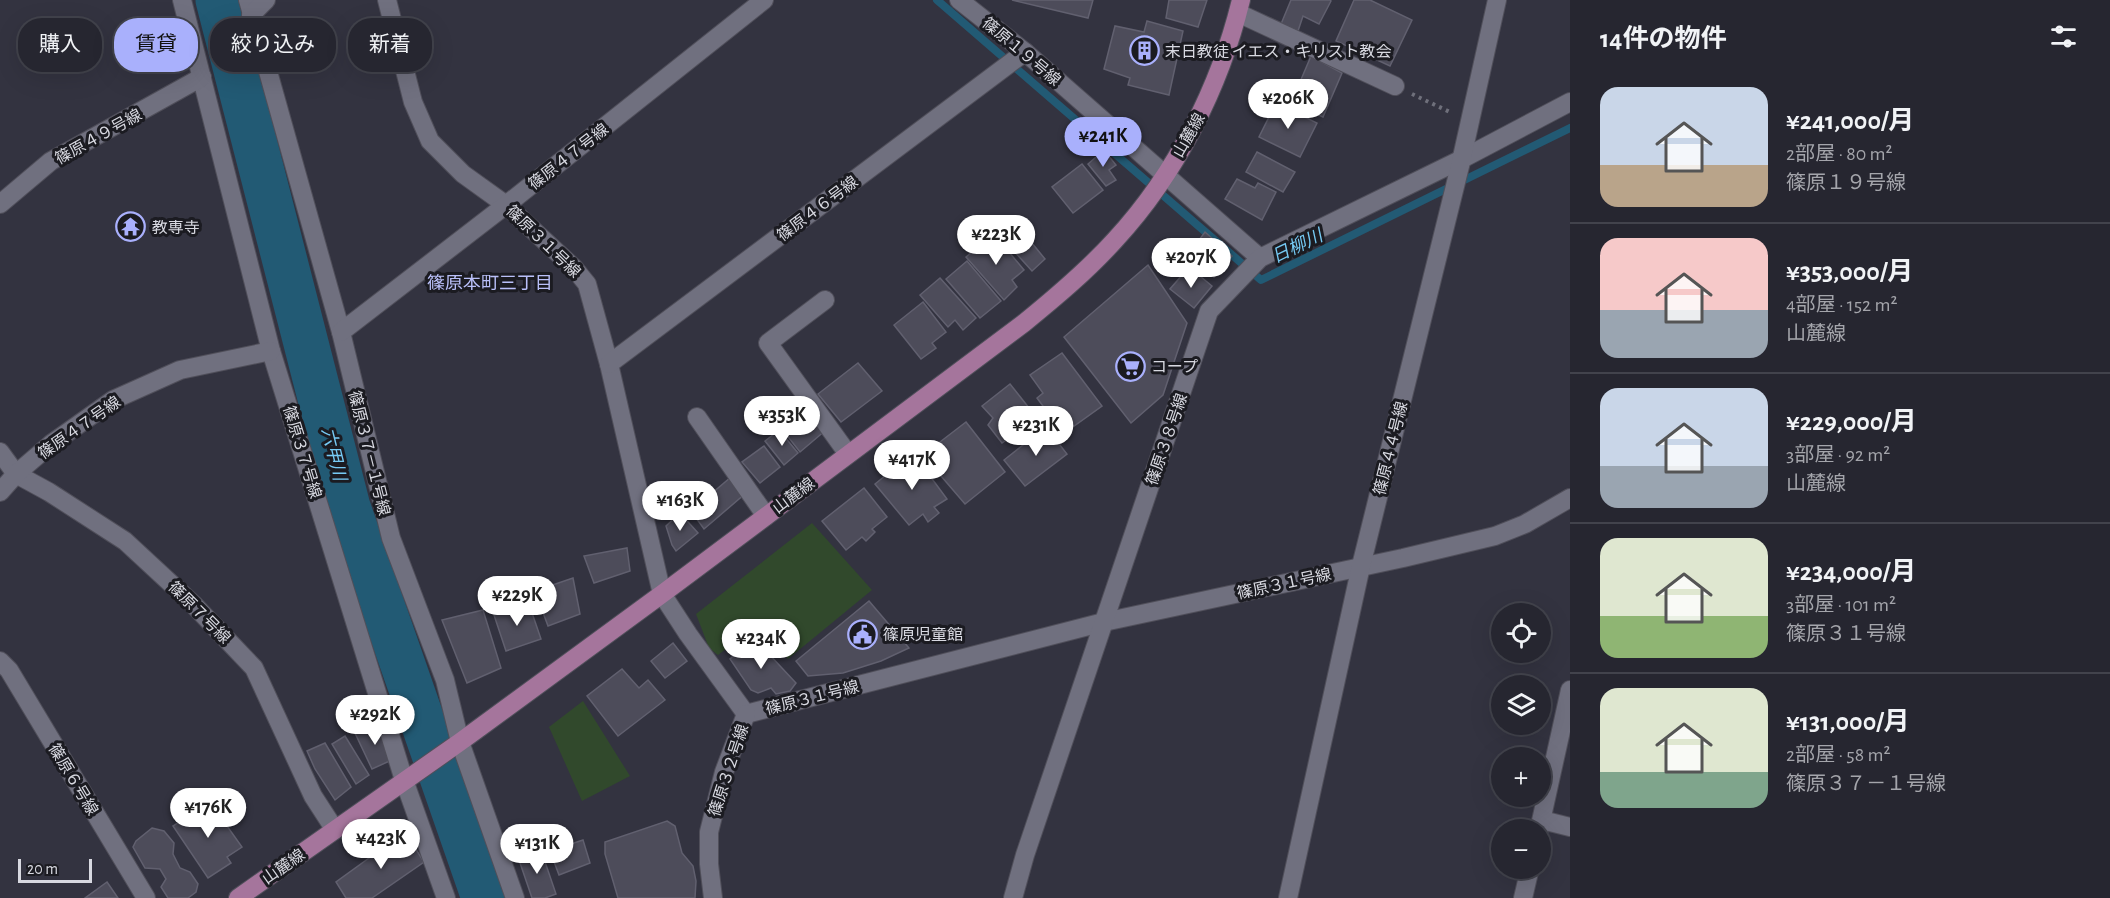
<!DOCTYPE html>
<html lang="ja">
<head>
<meta charset="utf-8">
<style>
  body { margin:0; font-family:"Alegreya Sans","Noto Sans JP",sans-serif; background:#32323c; color:#f1f3f6; height:100vh; display:flex; flex-direction:column; font-size:22px; white-space:nowrap }
  * { box-sizing:border-box; margin:0 }
  p { font-size:20px; color:#a4a5ab }
  .icon { flex:none; width:33px; height:33px; fill:none; stroke:currentColor; stroke-width:2; stroke-linecap:round; stroke-linejoin:round }
  .map { position:relative; flex:1; overflow:hidden }
  .side { display:flex; flex-direction:column; background:#262630; width:540px }
  .side>* { flex:none }
  .top-card { position:absolute; left:18px; top:18px; width:570px; height:54px; display:flex; gap:12px }
  .buttons { position:absolute; left:1491px; top:603px; display:grid; gap:12px }
  .buttons a { display:grid; place-items:center; width:60px; height:60px; border-radius:50%; background:#262630; box-shadow:0 6px 24px #0002,0 0 0 2px #42434c; font-size:30px }
  .scale { position:absolute; left:18px; bottom:15px; width:74px; box-sizing:border-box; padding-left:6px; border:3px solid #d8d9e1; border-top:0; font-size:16px; line-height:21px; white-space:nowrap; color:#d8d9e1; -webkit-text-stroke:4px #1b1b21; paint-order:stroke }
  .price { position:absolute; translate:-50% -51px; padding:0 14px; border-radius:21px; background:#fff; color:#222; font-size:20px; line-height:39px; filter:drop-shadow(0 2px 3px #0008) }
  .price::after { content:''; position:absolute; left:50%; top:36px; width:18px; height:14px; margin-left:-9px; background:inherit; clip-path:polygon(0 0,100% 0,50% 100%) }
  .price.on { background:#a9b0fc; color:#111 }
  ul { padding:0; list-style:none }
  li { display:flex; align-items:center; gap:18px; height:150px; padding:0 30px }
  li+li { border-top:2px solid #42434c }
  li span { display:grid; place-items:center; flex:none; width:168px; height:120px; border-radius:18px; color:#555 }
  li>.icon { margin-inline-start:auto }
  span .icon { width:72px; height:72px; fill:#fffc; stroke-width:1 }
  li b { font-size:26px }
  h2 { display:flex; justify-content:space-between; align-items:center; height:72px; padding:0 30px; font-size:26px }
  .tag { padding:0 21px; border-radius:24px; background:#262630; box-shadow:0 6px 24px #0002,0 0 0 2px #42434c; font-size:21px; line-height:54px }
  .tag.on { background:#a9b0fc; color:#111 }
  main { display:flex; flex:1; min-height:0 }
  .map>svg:first-child { display:block }
  .green { fill:#31492c }
  .lines { fill:none; stroke-linecap:round; stroke-linejoin:round }
  .stream { stroke:#225a74; stroke-width:8 }
  .river { stroke:#225a74; stroke-width:45 }
  .building { fill:#4d4c5a; stroke:#61606f; stroke-width:1.5 }
  .street-casing { stroke:#504f5a; stroke-width:20 }
  .secondary-casing { stroke:#504f5a; stroke-width:20 }
  .primary-casing { stroke:#504f5a; stroke-width:20 }
  .path { stroke:#6f707b; stroke-width:4; stroke-dasharray:3 4.5; stroke-linecap:butt }
  .street { stroke:#70707f; stroke-width:18 }
  .secondary { stroke:#70707f; stroke-width:18 }
  .primary { stroke:#a5759c; stroke-width:18 }
  .labels { text-anchor:middle; stroke-width:6; stroke-linejoin:round; paint-order:stroke }
  .street-label { font-size:16px; fill:#d8d9e1; stroke:#1b1b21 }
  .poi-label { font-size:16px; fill:#d8d9e1; stroke:#1b1b21; text-anchor:start }
  .water-label { font-size:18px; font-style:italic; fill:#76caf4; stroke:#1b1b21 }
  .neighbourhood-label { font-size:18px; fill:#b9bff8; stroke:#1b1b21 }
</style>
</head>
<body>
<main>
<div class="map">
<svg width="1570" height="898" viewBox="0 0 1570 898">
  <rect width="100%" height="100%" fill="#333340"/>
  <g class="green">
    <polygon points="812,523 872,590 788,659 756,626 718,655 709,648 696,614"/>
    <polygon points="583,701 630,776 582,801 549,727"/>
  </g>
  <g class="lines">
    <polyline class="stream" points="937,0 1261,280 1570,128"/>
    <polyline class="river" points="218,0 348,507 484,898"/>
  </g>
  <g class="building">
    <polygon points="1012,0 1093,0 1088,18"/>
    <polygon points="1169,0 1207,0 1198,27 1166,18"/>
    <polygon points="1291,0 1330,0 1331,1 1319,24 1303,16 1298,31 1281,24"/>
    <polygon points="1354,0 1370,0 1412,20 1390,66 1336,41"/>
    <polygon points="1147,21 1183,31 1169,95 1128,85 1130,78 1104,69 1115,26 1144,32"/>
    <polygon points="1311,56 1342,73 1323,117 1291,103"/>
    <polygon points="1276,103 1317,123 1300,157 1259,137"/>
    <polygon points="1104,150 1116,165 1109,170 1116,180 1106,186 1088,164"/>
    <polygon points="1257,152 1295,172 1283,192 1246,172"/>
    <polygon points="1082,164 1103,190 1073,213 1052,187"/>
    <polygon points="1237,179 1255,188 1258,183 1276,192 1262,220 1225,199"/>
    <polygon points="1014,230 1023,232 1045,259 1032,271 1003,239"/>
    <polygon points="1205,232 1232,256 1214,277 1187,256"/>
    <polygon points="994,234 1024,270 1012,280 1017,287 1004,300 966,257"/>
    <polygon points="967,261 1001,301 980,318 946,279"/>
    <polygon points="1148,265 1187,323 1163,395 1131,423 1064,337"/>
    <polygon points="1194,271 1212,286 1194,308 1170,289 1183,274 1188,277"/>
    <polygon points="940,278 976,318 963,330 955,320 948,327 920,295"/>
    <polygon points="923,302 946,332 932,343 936,348 921,359 894,325"/>
    <polygon points="1062,353 1102,406 1070,429 1059,413 1052,418 1037,398 1043,393 1030,375"/>
    <polygon points="858,363 882,391 841,422 818,394"/>
    <polygon points="1010,384 1037,418 1002,443 988,425 993,418 982,406"/>
    <polygon points="804,401 826,430 800,452 778,424"/>
    <polygon points="966,422 1005,472 965,504 923,455"/>
    <polygon points="1046,427 1067,454 1025,486 1004,460"/>
    <polygon points="779,430 798,453 784,465 765,441"/>
    <polygon points="764,446 780,467 760,483 742,462"/>
    <polygon points="913,453 947,499 934,507 939,513 928,522 923,514 909,525 875,484"/>
    <polygon points="731,477 746,493 704,529 691,511"/>
    <polygon points="864,488 887,517 872,529 875,532 866,541 862,537 846,550 822,521"/>
    <polygon points="680,513 698,533 676,551 672,545 666,526"/>
    <polygon points="627,548 630,571 594,583 584,556"/>
    <polygon points="573,578 580,614 548,626 535,591"/>
    <polygon points="869,601 909,648 881,661 843,673 808,676 796,661"/>
    <polygon points="529,604 541,639 506,651 494,615"/>
    <polygon points="483,610 501,668 467,683 442,620"/>
    <polygon points="754,638 796,683 790,691 776,694 771,688 758,693 751,690 730,659"/>
    <polygon points="673,643 687,661 665,678 651,661"/>
    <polygon points="622,669 639,688 648,680 665,700 618,736 587,696"/>
    <polygon points="378,722 394,759 372,769 355,733"/>
    <polygon points="345,736 369,775 356,784 332,744"/>
    <polygon points="325,743 351,787 335,800 315,769 307,751"/>
    <polygon points="210,802 242,847 227,857 231,863 208,878 173,826"/>
    <polygon points="667,821 675,826 682,853 693,866 696,881 695,898 618,898 605,854 605,842"/>
    <polygon points="152,828 164,831 174,843 173,854 180,868 190,872 198,884 196,892 188,898 168,898 161,887 166,879 160,869 145,868 133,847 136,841"/>
    <polygon points="405,832 424,862 372,898 346,898 336,882"/>
    <polygon points="583,840 590,863 559,875 550,851"/>
    <polygon points="541,850 556,894 545,898 532,898 518,857"/>
    <polygon points="107,882 118,898 85,898"/>
  </g>
  <g class="lines">
    <defs>
      <g id="street">
        <polyline points="182,0 271,351 404,780 446,898"/>
        <polyline points="248,0 341,332 391,538 445,680 460,742 515,898"/>
        <polyline points="387,0 413,102 430,141 463,174 506,205 574,268 587,284 609,364 662,594 688,634 746,714"/>
        <polyline points="959,0 1025,52 1260,258"/>
        <polyline points="1238,13 1395,86"/>
        <polyline points="251,15 266,0"/>
        <polyline points="0,204 51,161 202,77"/>
        <polyline points="825,300 768,343 848,454"/>
        <polyline points="341,332 506,205 764,0"/>
        <polyline points="609,364 1025,52"/>
        <polyline points="697,417 766,516"/>
        <polyline points="0,452 16,474 49,492 125,541 193,604 254,668 313,796 335,830"/>
        <polyline points="0,492 16,474 51,444 113,400 180,370 271,351"/>
        <polyline points="746,714 1104,622 1403,558 1495,536 1525,524 1570,498"/>
        <polyline points="1542,820 1570,827"/>
        <polyline points="1539,830 1570,690"/>
        <polyline points="713,898 709,864 709,832 724,772 746,714"/>
        <polyline points="1013,898 1025,855 1209,311 1260,258 1462,159 1570,102"/>
        <polyline points="1288,898 1361,566 1460,166 1497,0"/>
        <polyline points="1523,898 1530,868"/>
      </g>
      <polyline id="secondary" points="0,661 9,670 146,898"/>
      <path id="primary" d="M238 898 460 742 662 594 1024 323C1056 297 1087 271 1115 240 1176 174 1220 87 1241 0"/>
    </defs>
    <use href="#street" class="street-casing"/>
    <use href="#secondary" class="secondary-casing"/>
    <use href="#primary" class="primary-casing"/>
    <polyline class="path" points="1412,94 1452,113"/>
    <use href="#street" class="street"/>
    <use href="#secondary" class="secondary"/>
    <use href="#primary" class="primary"/>
  </g>
  <defs>
    <symbol id="building-ring" viewBox="-11 -11 22 22"><circle r="9.5" fill="#1b1b21" stroke="#a9b0fc" stroke-width="1.5"/><path d="M-4-6H4V6H1V3H-1V6H-4ZM-2.5-4.3h1.7v1.8h-1.7ZM.8-4.3h1.7v1.8H.8ZM-2.5-1h1.7V.8h-1.7ZM.8-1h1.7V.8H.8Z" fill="#a9b0fc"/></symbol>
    <symbol id="temple-ring" viewBox="-11 -11 22 22"><circle r="9.5" fill="#1b1b21" stroke="#a9b0fc" stroke-width="1.5"/><path d="M0-6L5-2H3V0L6.5 2.5H4V6H1.5V3h-3V6H-4V2.5H-6.5L-3 0V-2H-5Z" fill="#a9b0fc"/></symbol>
    <symbol id="supermarket-ring" viewBox="-11 -11 22 22"><circle r="9.5" fill="#1b1b21" stroke="#a9b0fc" stroke-width="1.5"/><path d="M-6-5.5h2.5l.6 2H6L4.5 2H-2.5L-4.4-4H-6ZM-1.5 3.2a1.3 1.3 0 1 0 .1 0ZM3 3.2a1.3 1.3 0 1 0 .1 0Z" fill="#a9b0fc"/></symbol>
    <symbol id="civic-ring" viewBox="-11 -11 22 22"><circle r="9.5" fill="#1b1b21" stroke="#a9b0fc" stroke-width="1.5"/><path d="M-.6-6.5H3V-4.5H.6V-3L4-1V1h2V6H-6V1h2V-1L-.6-3ZM-1.2 2.5V6h2.4V2.5Z" fill="#a9b0fc"/></symbol>
  </defs>
  <g fill-rule="evenodd">
    <use href="#building-ring" x="1128" y="34" width="33" height="33"/>
    <use href="#temple-ring" x="114" y="210" width="33" height="33"/>
    <use href="#supermarket-ring" x="1114" y="350" width="33" height="33"/>
    <use href="#civic-ring" x="846" y="618" width="33" height="33"/>
  </g>
  <g class="labels">
    <g class="street-label">
      <text transform="translate(1022 51) rotate(40)" y="6">篠原１９号線</text>
      <text transform="translate(1188 135) rotate(-60)" y="6">山麓線</text>
      <text transform="translate(98 136) rotate(-29)" y="6">篠原４９号線</text>
      <text transform="translate(568 156) rotate(-38)" y="6">篠原４７号線</text>
      <text transform="translate(817 208) rotate(-37)" y="6">篠原４６号線</text>
      <text transform="translate(544 241) rotate(44)" y="6">篠原３１号線</text>
      <text transform="translate(79 427) rotate(-35)" y="6">篠原４７号線</text>
      <text transform="translate(1166 439) rotate(-71)" y="6">篠原３８号線</text>
      <text transform="translate(1390 448) rotate(-76)" y="6">篠原４４号線</text>
      <text transform="translate(303 452) rotate(73)" y="6">篠原３７号線</text>
      <text transform="translate(370 453) rotate(76)" y="6">篠原３７－１号線</text>
      <text transform="translate(793 495) rotate(-37)" y="6">山麓線</text>
      <text transform="translate(1284 583) rotate(-12)" y="6">篠原３１号線</text>
      <text transform="translate(200 612) rotate(45)" y="6">篠原７号線</text>
      <text transform="translate(812 697) rotate(-14)" y="6">篠原３１号線</text>
      <text transform="translate(728 770) rotate(-72)" y="6">篠原３２号線</text>
      <text transform="translate(74 779) rotate(59)" y="6">篠原６号線</text>
      <text transform="translate(283 866) rotate(-35)" y="6">山麓線</text>
    </g>
    <g class="poi-label">
      <text x="1165" y="57">末日教徒 イエス・キリスト教会</text>
      <text x="152" y="233">教専寺</text>
      <text x="1151" y="372">コープ</text>
      <text x="883" y="640">篠原児童館</text>
    </g>
    <g class="water-label">
      <text transform="translate(1297 246) rotate(-26)" y="6">日柳川</text>
      <text transform="translate(334 454) rotate(76)" y="6">六甲川</text>
    </g>
    <g class="neighbourhood-label">
      <text x="490" y="289">篠原本町三丁目</text>
    </g>
  </g>
</svg>
<div class="buttons">
<a><svg class="icon" aria-label="locate" viewBox="0 0 24 24"><circle cx="12" cy="12" r="6"/><path d="M12 2v4M12 18v4M2 12h4M18 12h4"/></svg></a>
<a><svg class="icon" aria-label="layers" viewBox="0 0 24 24"><path d="M12 4l9 5-9 5-9-5zM3 14l9 5 9-5"/></svg></a>
<a>+</a>
<a>−</a>
</div>
<div class="scale">20 m</div>
<b class="price" style="left:1288px;top:130px">¥206K</b>
<b class="price on" style="left:1103px;top:168px">¥241K</b>
<b class="price" style="left:996px;top:266px">¥223K</b>
<b class="price" style="left:1191px;top:289px">¥207K</b>
<b class="price" style="left:782px;top:447px">¥353K</b>
<b class="price" style="left:1036px;top:457px">¥231K</b>
<b class="price" style="left:912px;top:491px">¥417K</b>
<b class="price" style="left:680px;top:532px">¥163K</b>
<b class="price" style="left:517px;top:627px">¥229K</b>
<b class="price" style="left:761px;top:670px">¥234K</b>
<b class="price" style="left:375px;top:746px">¥292K</b>
<b class="price" style="left:208px;top:839px">¥176K</b>
<b class="price" style="left:381px;top:870px">¥423K</b>
<b class="price" style="left:537px;top:875px">¥131K</b>
<div class="top-card">
<a class="tag">購入</a>
<a class="tag on">賃貸</a>
<a class="tag">絞り込み</a>
<a class="tag">新着</a>
</div>
</div>
<section class="side">
<h2>14件の物件<svg class="icon" aria-label="filters" viewBox="0 0 24 24"><path d="M4 7h16M4 17h16"/><circle cx="9" cy="7" r="2"/><circle cx="15" cy="17" r="2"/></svg></h2>
<ul>
<li><span style="background:linear-gradient(#c9d6e8 65%,#b9a48a 0)"><svg class="icon" aria-label="home" viewBox="0 0 24 24"><path d="M3 11l9-7 9 7M6 9v11h12V9"/></svg></span><div><b>¥241,000/月</b><p>2部屋 · 80 m²</p><p>篠原１９号線</p></div></li>
<li><span style="background:linear-gradient(#f6c9c9 60%,#9aa5b1 0)"><svg class="icon" aria-label="home" viewBox="0 0 24 24"><path d="M3 11l9-7 9 7M6 9v11h12V9"/></svg></span><div><b>¥353,000/月</b><p>4部屋 · 152 m²</p><p>山麓線</p></div></li>
<li><span style="background:linear-gradient(#c9d6e8 65%,#9aa5b1 0)"><svg class="icon" aria-label="home" viewBox="0 0 24 24"><path d="M3 11l9-7 9 7M6 9v11h12V9"/></svg></span><div><b>¥229,000/月</b><p>3部屋 · 92 m²</p><p>山麓線</p></div></li>
<li><span style="background:linear-gradient(#dfe7d0 65%,#8fb573 0)"><svg class="icon" aria-label="home" viewBox="0 0 24 24"><path d="M3 11l9-7 9 7M6 9v11h12V9"/></svg></span><div><b>¥234,000/月</b><p>3部屋 · 101 m²</p><p>篠原３１号線</p></div></li>
<li><span style="background:linear-gradient(#dfe7d0 70%,#7fa58c 0)"><svg class="icon" aria-label="home" viewBox="0 0 24 24"><path d="M3 11l9-7 9 7M6 9v11h12V9"/></svg></span><div><b>¥131,000/月</b><p>2部屋 · 58 m²</p><p>篠原３７－１号線</p></div></li>
</ul>
</section>
</main>
</body>
</html>
